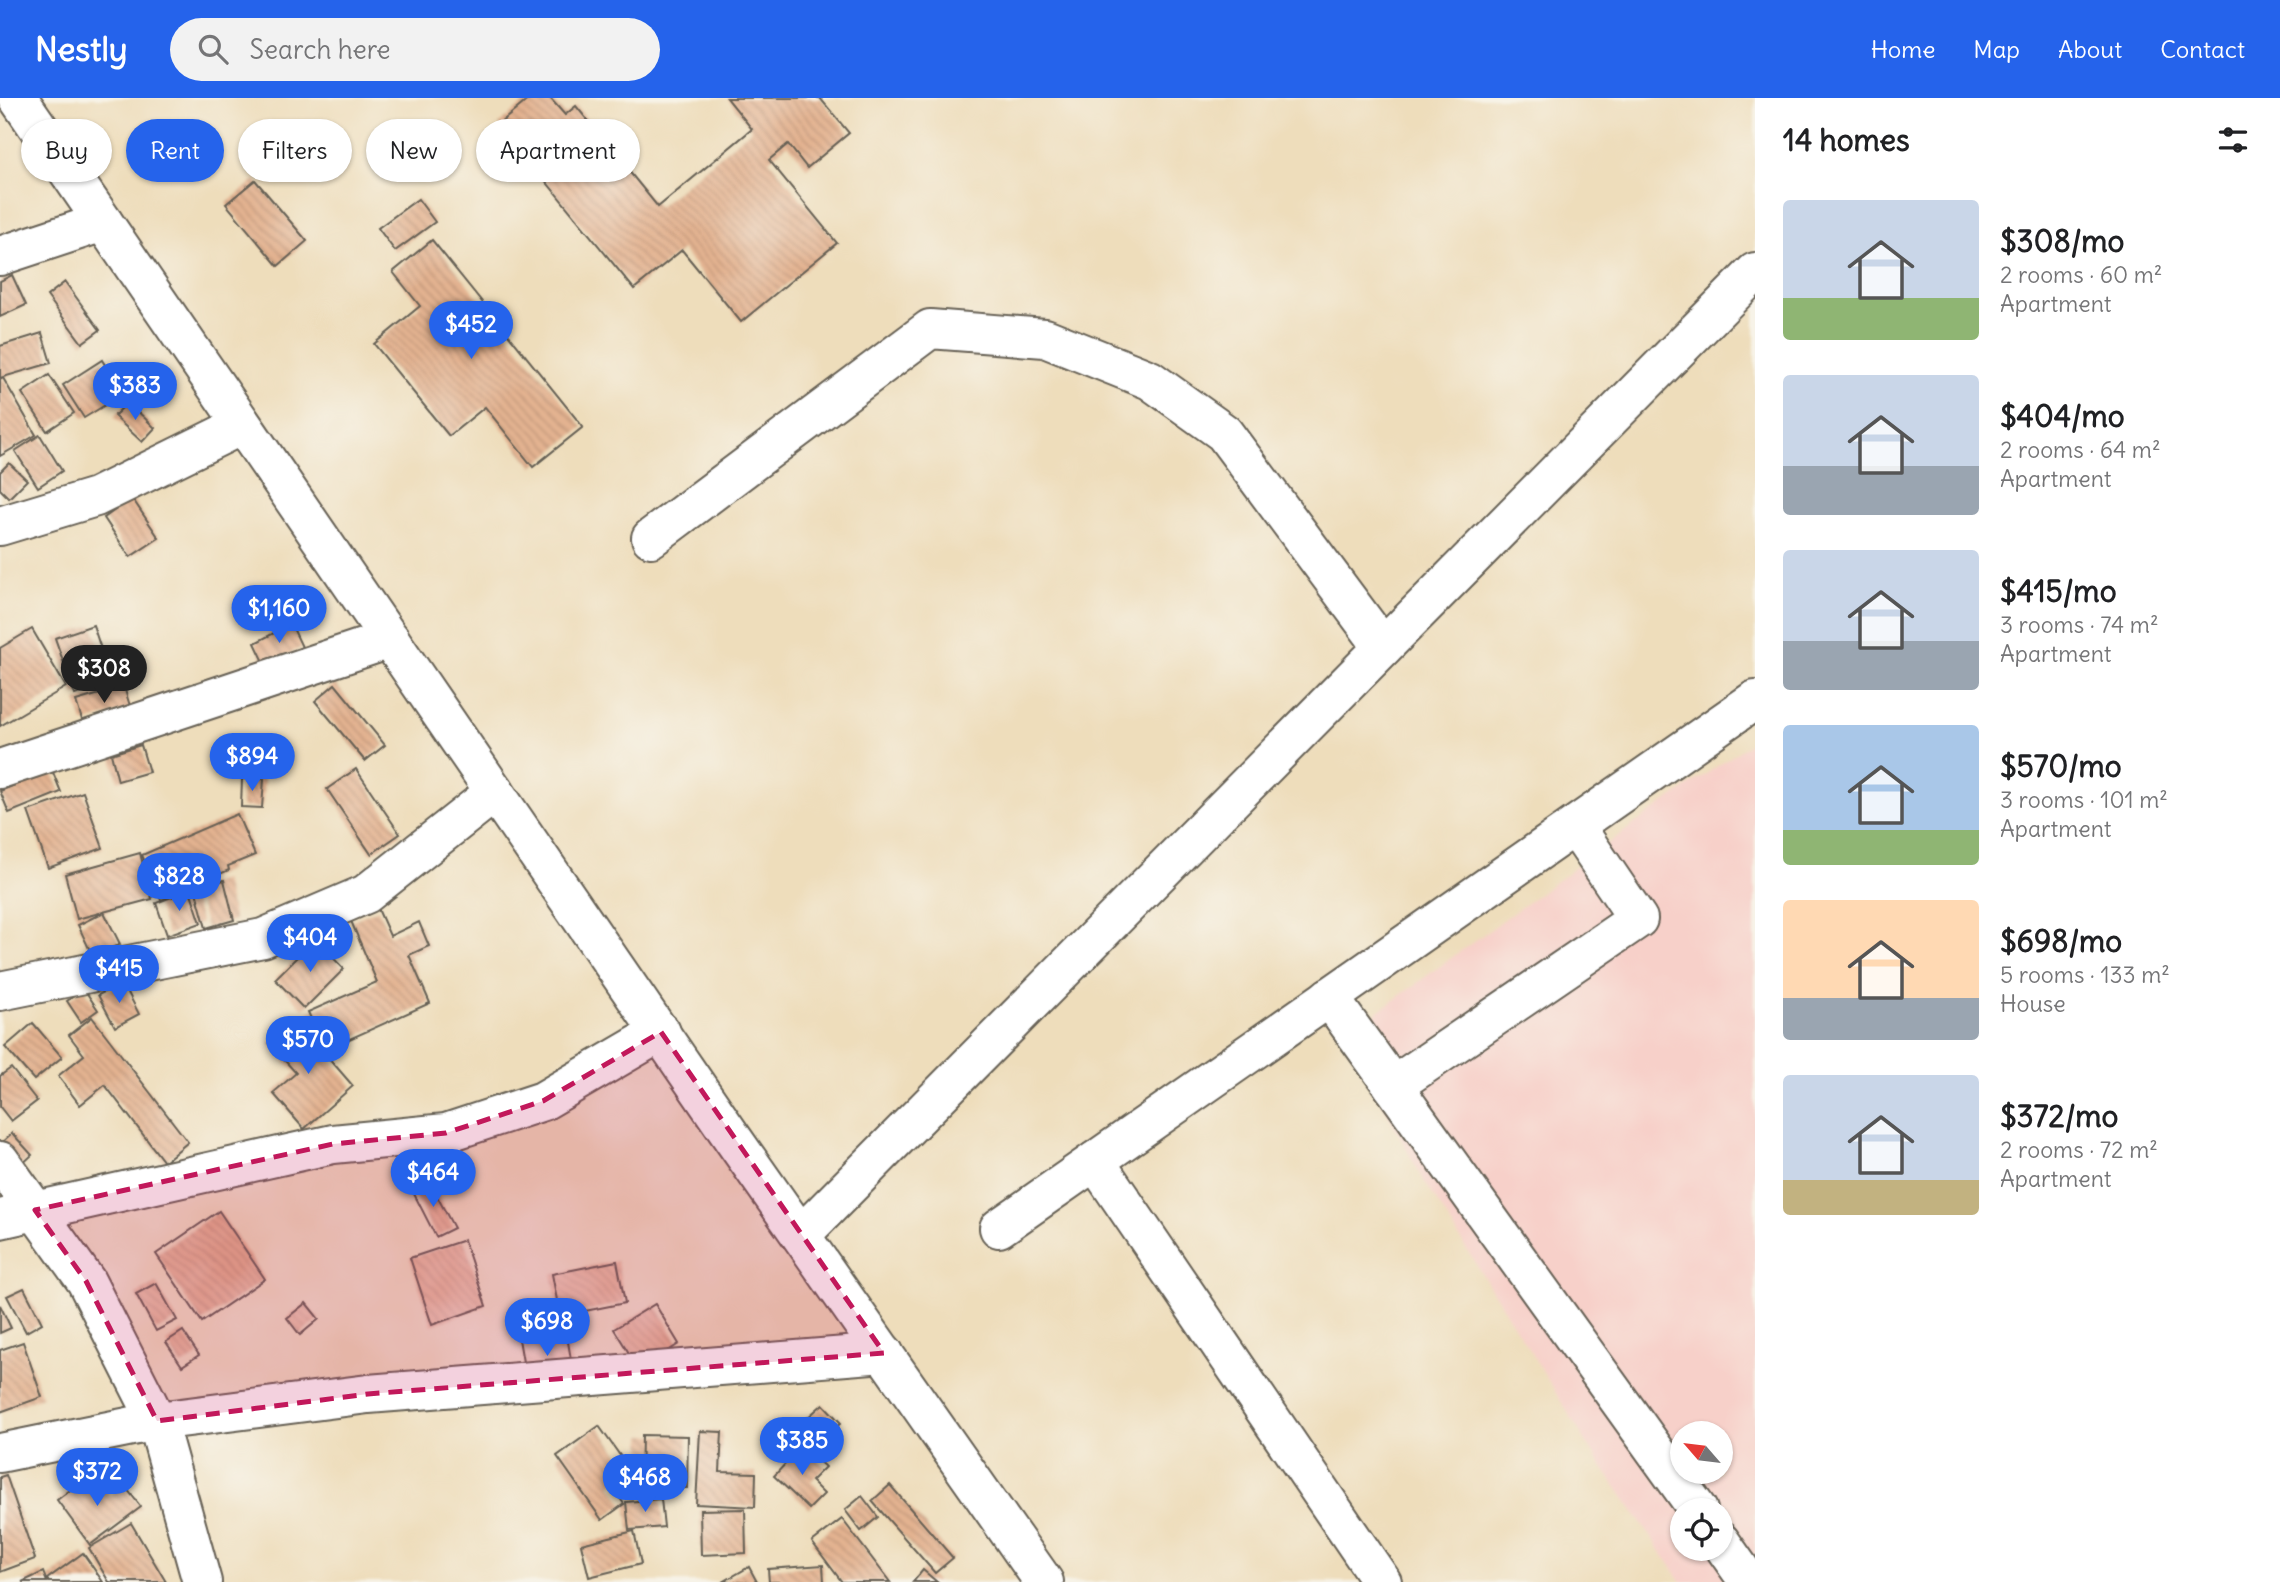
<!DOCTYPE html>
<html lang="en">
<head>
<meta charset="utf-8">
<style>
  body { margin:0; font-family:Delius,sans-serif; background:#f2f2f2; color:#202124; height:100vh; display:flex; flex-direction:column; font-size:26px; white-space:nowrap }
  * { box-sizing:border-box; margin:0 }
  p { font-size:23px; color:#757577 }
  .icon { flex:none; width:38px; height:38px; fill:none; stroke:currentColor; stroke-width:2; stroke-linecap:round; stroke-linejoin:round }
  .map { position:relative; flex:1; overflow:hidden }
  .sheet { display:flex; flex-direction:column; background:#fff; width:525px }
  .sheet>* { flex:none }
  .hud { position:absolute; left:21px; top:21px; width:665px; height:63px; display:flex; gap:14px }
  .needle { width:46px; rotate:298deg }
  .tools { position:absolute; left:1670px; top:1323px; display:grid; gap:14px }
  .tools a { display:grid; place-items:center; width:63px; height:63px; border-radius:50%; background:#fff; box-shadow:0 2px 5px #0004; font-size:35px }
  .price { position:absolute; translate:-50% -60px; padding:0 16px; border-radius:24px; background:#2563eb; color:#fff; font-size:23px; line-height:46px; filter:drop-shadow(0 2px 4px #0008) }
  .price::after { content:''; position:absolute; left:50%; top:42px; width:21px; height:16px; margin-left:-10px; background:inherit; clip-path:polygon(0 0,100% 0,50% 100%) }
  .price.current { background:#222; color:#fff }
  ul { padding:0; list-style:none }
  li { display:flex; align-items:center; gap:21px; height:175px; padding:0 28px }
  li span { display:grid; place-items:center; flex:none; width:196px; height:140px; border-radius:7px; color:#555 }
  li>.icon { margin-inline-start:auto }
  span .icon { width:84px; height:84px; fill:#fffc; stroke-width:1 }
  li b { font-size:30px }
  h2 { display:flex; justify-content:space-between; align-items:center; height:84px; padding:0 28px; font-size:30px }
  .tag { padding:0 24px; border-radius:32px; background:#fff; box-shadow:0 2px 5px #0004; font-size:24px; line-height:63px }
  .tag.current { background:#2563eb; color:#fff }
  header { display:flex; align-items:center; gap:42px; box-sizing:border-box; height:98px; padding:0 35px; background:#2563eb; color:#fff }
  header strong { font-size:33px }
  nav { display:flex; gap:38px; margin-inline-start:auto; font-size:24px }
  .search { width:490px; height:63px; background:#f2f2f2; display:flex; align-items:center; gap:18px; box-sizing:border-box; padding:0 24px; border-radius:38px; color:#757577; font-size:26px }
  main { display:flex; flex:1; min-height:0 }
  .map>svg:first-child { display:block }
  .built { fill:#f7d0c9; fill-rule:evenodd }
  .building { fill:url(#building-back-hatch) }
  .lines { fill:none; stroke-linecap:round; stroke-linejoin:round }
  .minor-casing { stroke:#666054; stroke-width:42 }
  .minor { stroke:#fff; stroke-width:38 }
  .marked { fill:#c2185b; fill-opacity:0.2; stroke:#c2185b; stroke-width:5; stroke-dasharray:14 9; stroke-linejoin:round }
</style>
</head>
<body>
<header>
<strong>Nestly</strong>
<div class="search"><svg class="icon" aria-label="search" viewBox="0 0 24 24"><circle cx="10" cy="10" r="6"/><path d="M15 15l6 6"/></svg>Search here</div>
<nav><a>Home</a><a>Map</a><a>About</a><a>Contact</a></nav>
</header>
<main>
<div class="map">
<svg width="1755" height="1484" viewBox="0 0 1755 1484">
  <defs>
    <pattern id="building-back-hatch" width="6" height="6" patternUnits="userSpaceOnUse" patternTransform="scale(1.75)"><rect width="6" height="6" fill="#e3b290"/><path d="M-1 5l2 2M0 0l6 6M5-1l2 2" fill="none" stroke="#c2987c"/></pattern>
  </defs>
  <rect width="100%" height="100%" fill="#f7f3e8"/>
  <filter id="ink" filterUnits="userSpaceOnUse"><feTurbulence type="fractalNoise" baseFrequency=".0143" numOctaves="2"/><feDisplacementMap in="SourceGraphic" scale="14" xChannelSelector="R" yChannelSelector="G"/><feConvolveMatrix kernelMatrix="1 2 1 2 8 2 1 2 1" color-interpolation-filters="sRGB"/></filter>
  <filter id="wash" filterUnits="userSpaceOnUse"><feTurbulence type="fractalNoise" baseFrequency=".00686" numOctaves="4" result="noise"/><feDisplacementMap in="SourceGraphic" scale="28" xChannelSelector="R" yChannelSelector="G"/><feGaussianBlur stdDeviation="1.57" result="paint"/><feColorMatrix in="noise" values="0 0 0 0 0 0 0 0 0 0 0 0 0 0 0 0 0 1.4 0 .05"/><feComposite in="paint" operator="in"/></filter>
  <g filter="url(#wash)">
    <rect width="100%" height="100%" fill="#edb"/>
    <path class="built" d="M1755 642V1484H1682L1595 1358 1421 1078 1346 937 1640 722ZM1682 1335H1720V1374H1682ZM1682 1412H1720V1451H1682Z"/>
    <g id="blocks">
      <g class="building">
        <polygon points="530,0 550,0 565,17 576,8 658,109 752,31 727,0 820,0 849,35 807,70 788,46 769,62 837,145 741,224 682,152 634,191 499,26"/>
        <polygon points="255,82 307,143 278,168 226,106"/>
        <polygon points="418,101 435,124 395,153 378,130"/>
        <polygon points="432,142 583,329 533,369 485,309 449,338 374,246 420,208 393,174"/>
        <polygon points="12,177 26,207 0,219 0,183"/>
        <polygon points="65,184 100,232 82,245 47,198"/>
        <polygon points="42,235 51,265 0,280 0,248"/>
        <polygon points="102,262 123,296 84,320 63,287"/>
        <polygon points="49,277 74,315 47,333 22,295"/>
        <polygon points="3,280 36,337 0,358 0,282"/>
        <polygon points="128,304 155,330 142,344 114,318"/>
        <polygon points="40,337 62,373 38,389 15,353"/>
        <polygon points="9,365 27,382 9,400 0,391 0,374"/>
        <polygon points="132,400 159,440 130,459 104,420"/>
        <polygon points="291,526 302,549 266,568 255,545"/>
        <polygon points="93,527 112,584 75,597 55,540"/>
        <polygon points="32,531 66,589 0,628 0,550"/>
        <polygon points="335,586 385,647 365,663 315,603"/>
        <polygon points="124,589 131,611 83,625 76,603"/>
        <polygon points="141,647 149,674 118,683 111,656"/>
        <polygon points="356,671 400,736 371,756 327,691"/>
        <polygon points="52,672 61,694 9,715 0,693"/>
        <polygon points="242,681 264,681 262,710 241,709"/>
        <polygon points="83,694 103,750 48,770 28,713"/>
        <polygon points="237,716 255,757 228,768 229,772 161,802 142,757"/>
        <polygon points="140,755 152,801 77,821 65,776"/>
        <polygon points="224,782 234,822 206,830 195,790"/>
        <polygon points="190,792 201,825 167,837 156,805"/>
        <polygon points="378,811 390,838 419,824 429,848 409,857 430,905 325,952 308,914 377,884 351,823"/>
        <polygon points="104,814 120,846 93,859 78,827"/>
        <polygon points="315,841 344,871 304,911 275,881"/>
        <polygon points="123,885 139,916 115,929 98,897"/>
        <polygon points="84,891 98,912 81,924 67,903"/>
        <polygon points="92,919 188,1044 164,1064 105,987 80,1007 58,978 84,957 69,937"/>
        <polygon points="296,922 353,988 304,1031 273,995 296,975 269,945"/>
        <polygon points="33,925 62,959 34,982 5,949"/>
        <polygon points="11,970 37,1003 11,1023 0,1009 0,978"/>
        <polygon points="12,1035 32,1057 18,1070 0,1046"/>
        <polygon points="429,1083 454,1130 436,1139 412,1092"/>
        <polygon points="219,1113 265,1181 202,1224 156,1156"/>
        <polygon points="464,1142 486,1208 432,1227 410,1160"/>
        <polygon points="617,1163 625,1205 560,1218 552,1176"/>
        <polygon points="156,1185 177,1222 156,1233 136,1196"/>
        <polygon points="24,1190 42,1225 26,1234 7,1198"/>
        <polygon points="306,1205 319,1221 300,1237 287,1220"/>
        <polygon points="655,1206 679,1246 639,1271 614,1231"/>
        <polygon points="0,1207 11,1230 0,1235"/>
        <polygon points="566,1232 574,1279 527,1287 519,1241"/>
        <polygon points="183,1233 199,1257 182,1268 166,1244"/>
        <polygon points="23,1244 42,1299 0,1314 0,1252"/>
        <polygon points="823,1306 841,1325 816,1348 798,1328"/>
        <polygon points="599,1328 631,1373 611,1387 624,1406 602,1422 557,1358"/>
        <polygon points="700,1333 722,1334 720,1374 756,1375 755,1409 696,1406"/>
        <polygon points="642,1337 688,1338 687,1390 641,1390"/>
        <polygon points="802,1348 825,1369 811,1383 824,1396 809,1411 774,1378"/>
        <polygon points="93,1375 110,1397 123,1386 141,1409 90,1447 57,1402"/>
        <polygon points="6,1377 35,1461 0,1474 0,1379"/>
        <polygon points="890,1387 953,1460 935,1475 872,1403"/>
        <polygon points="862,1398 878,1419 861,1433 845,1412"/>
        <polygon points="661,1401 664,1429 629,1432 626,1404"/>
        <polygon points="745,1411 746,1455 701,1457 700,1412"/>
        <polygon points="842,1421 890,1484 842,1484 812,1444"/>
        <polygon points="131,1425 166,1484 109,1484 89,1450"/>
        <polygon points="634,1433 641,1466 589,1479 581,1446"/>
        <polygon points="83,1455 103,1484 49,1484 47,1481"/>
        <polygon points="823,1467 824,1484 769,1484 768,1471"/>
        <polygon points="749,1469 757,1484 723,1484"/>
        <polygon points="923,1472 937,1484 913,1484"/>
        <polygon points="43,1474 47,1484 22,1484"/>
      </g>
    </g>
  </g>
  <g filter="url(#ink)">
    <use href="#blocks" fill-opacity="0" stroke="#666054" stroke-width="2"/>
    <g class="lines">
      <defs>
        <g id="minor">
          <polyline points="18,0 733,1041 1044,1484"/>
          <polyline points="0,158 103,124"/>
          <polyline points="0,428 96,399 242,327"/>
          <polyline points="651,440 930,231 1045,240 1150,282 1224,335 1383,549"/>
          <polyline points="0,671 390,541"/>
          <polyline points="0,893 263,840 366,796 495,694"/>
          <polyline points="1329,899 1698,1412"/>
          <polyline points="1393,988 1638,821 1575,728"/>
          <polyline points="0,1063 86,1183 157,1323 202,1484"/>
          <polyline points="1095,1063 1382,1484"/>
          <polyline points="0,1121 333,1046 446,1035 543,1003 661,934"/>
          <polyline points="999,1130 1755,602"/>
          <polyline points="801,1137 1755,174"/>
          <polyline points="0,1355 157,1323 368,1296 884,1255"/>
          <polyline points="1720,1443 1749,1484"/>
        </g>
      </defs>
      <use href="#minor" class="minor-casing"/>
      <use href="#minor" class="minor"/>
    </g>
  </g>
  <path class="marked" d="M661 934 884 1255 368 1296 157 1323 86 1183 35 1112 333 1046 446 1035 543 1003Z"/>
</svg>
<div class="tools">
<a><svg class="needle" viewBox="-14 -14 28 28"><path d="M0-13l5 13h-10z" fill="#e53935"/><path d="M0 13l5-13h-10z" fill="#757577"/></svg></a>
<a><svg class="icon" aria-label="locate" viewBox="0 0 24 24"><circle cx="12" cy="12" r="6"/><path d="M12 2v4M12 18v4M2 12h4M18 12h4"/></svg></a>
</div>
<b class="price" style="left:471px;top:263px">$452</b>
<b class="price" style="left:135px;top:324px">$383</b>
<b class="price" style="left:279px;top:547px">$1,160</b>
<b class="price current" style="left:104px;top:607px">$308</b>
<b class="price" style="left:252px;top:695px">$894</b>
<b class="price" style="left:179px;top:815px">$828</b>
<b class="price" style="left:310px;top:876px">$404</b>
<b class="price" style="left:119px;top:907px">$415</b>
<b class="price" style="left:308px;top:978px">$570</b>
<b class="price" style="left:433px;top:1111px">$464</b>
<b class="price" style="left:547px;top:1260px">$698</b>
<b class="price" style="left:802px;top:1379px">$385</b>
<b class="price" style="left:97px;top:1410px">$372</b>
<b class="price" style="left:645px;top:1416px">$468</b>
<div class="hud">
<a class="tag">Buy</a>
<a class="tag current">Rent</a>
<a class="tag">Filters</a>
<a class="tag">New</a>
<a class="tag">Apartment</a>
</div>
</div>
<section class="sheet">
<h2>14 homes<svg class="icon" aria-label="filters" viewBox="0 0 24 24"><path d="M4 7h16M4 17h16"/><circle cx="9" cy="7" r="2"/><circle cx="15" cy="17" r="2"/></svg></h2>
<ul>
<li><span style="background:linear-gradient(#c9d6e8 70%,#8fb573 0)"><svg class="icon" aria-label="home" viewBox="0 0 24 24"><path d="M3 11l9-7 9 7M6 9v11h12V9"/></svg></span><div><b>$308/mo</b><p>2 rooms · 60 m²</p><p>Apartment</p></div></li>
<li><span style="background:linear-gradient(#c9d6e8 65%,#9aa5b1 0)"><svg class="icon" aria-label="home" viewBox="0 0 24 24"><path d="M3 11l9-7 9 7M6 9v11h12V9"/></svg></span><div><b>$404/mo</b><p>2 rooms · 64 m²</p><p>Apartment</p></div></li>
<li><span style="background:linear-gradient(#c9d6e8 65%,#9aa5b1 0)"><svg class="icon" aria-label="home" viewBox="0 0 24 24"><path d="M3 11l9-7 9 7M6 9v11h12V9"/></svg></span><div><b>$415/mo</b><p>3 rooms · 74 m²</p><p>Apartment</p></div></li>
<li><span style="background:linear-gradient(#a9c7e8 75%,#8fb573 0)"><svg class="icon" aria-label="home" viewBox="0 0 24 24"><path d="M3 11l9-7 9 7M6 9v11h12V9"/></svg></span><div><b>$570/mo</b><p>3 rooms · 101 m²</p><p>Apartment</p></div></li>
<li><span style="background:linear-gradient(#ffd9b3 70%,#9aa5b1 0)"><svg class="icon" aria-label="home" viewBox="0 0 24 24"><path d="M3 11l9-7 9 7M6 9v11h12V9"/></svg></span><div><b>$698/mo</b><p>5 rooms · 133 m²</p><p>House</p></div></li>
<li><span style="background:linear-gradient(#c9d6e8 75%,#c2b280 0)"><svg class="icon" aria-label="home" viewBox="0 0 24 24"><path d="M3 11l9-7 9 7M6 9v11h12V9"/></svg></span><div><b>$372/mo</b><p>2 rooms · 72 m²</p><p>Apartment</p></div></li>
</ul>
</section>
</main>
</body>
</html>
